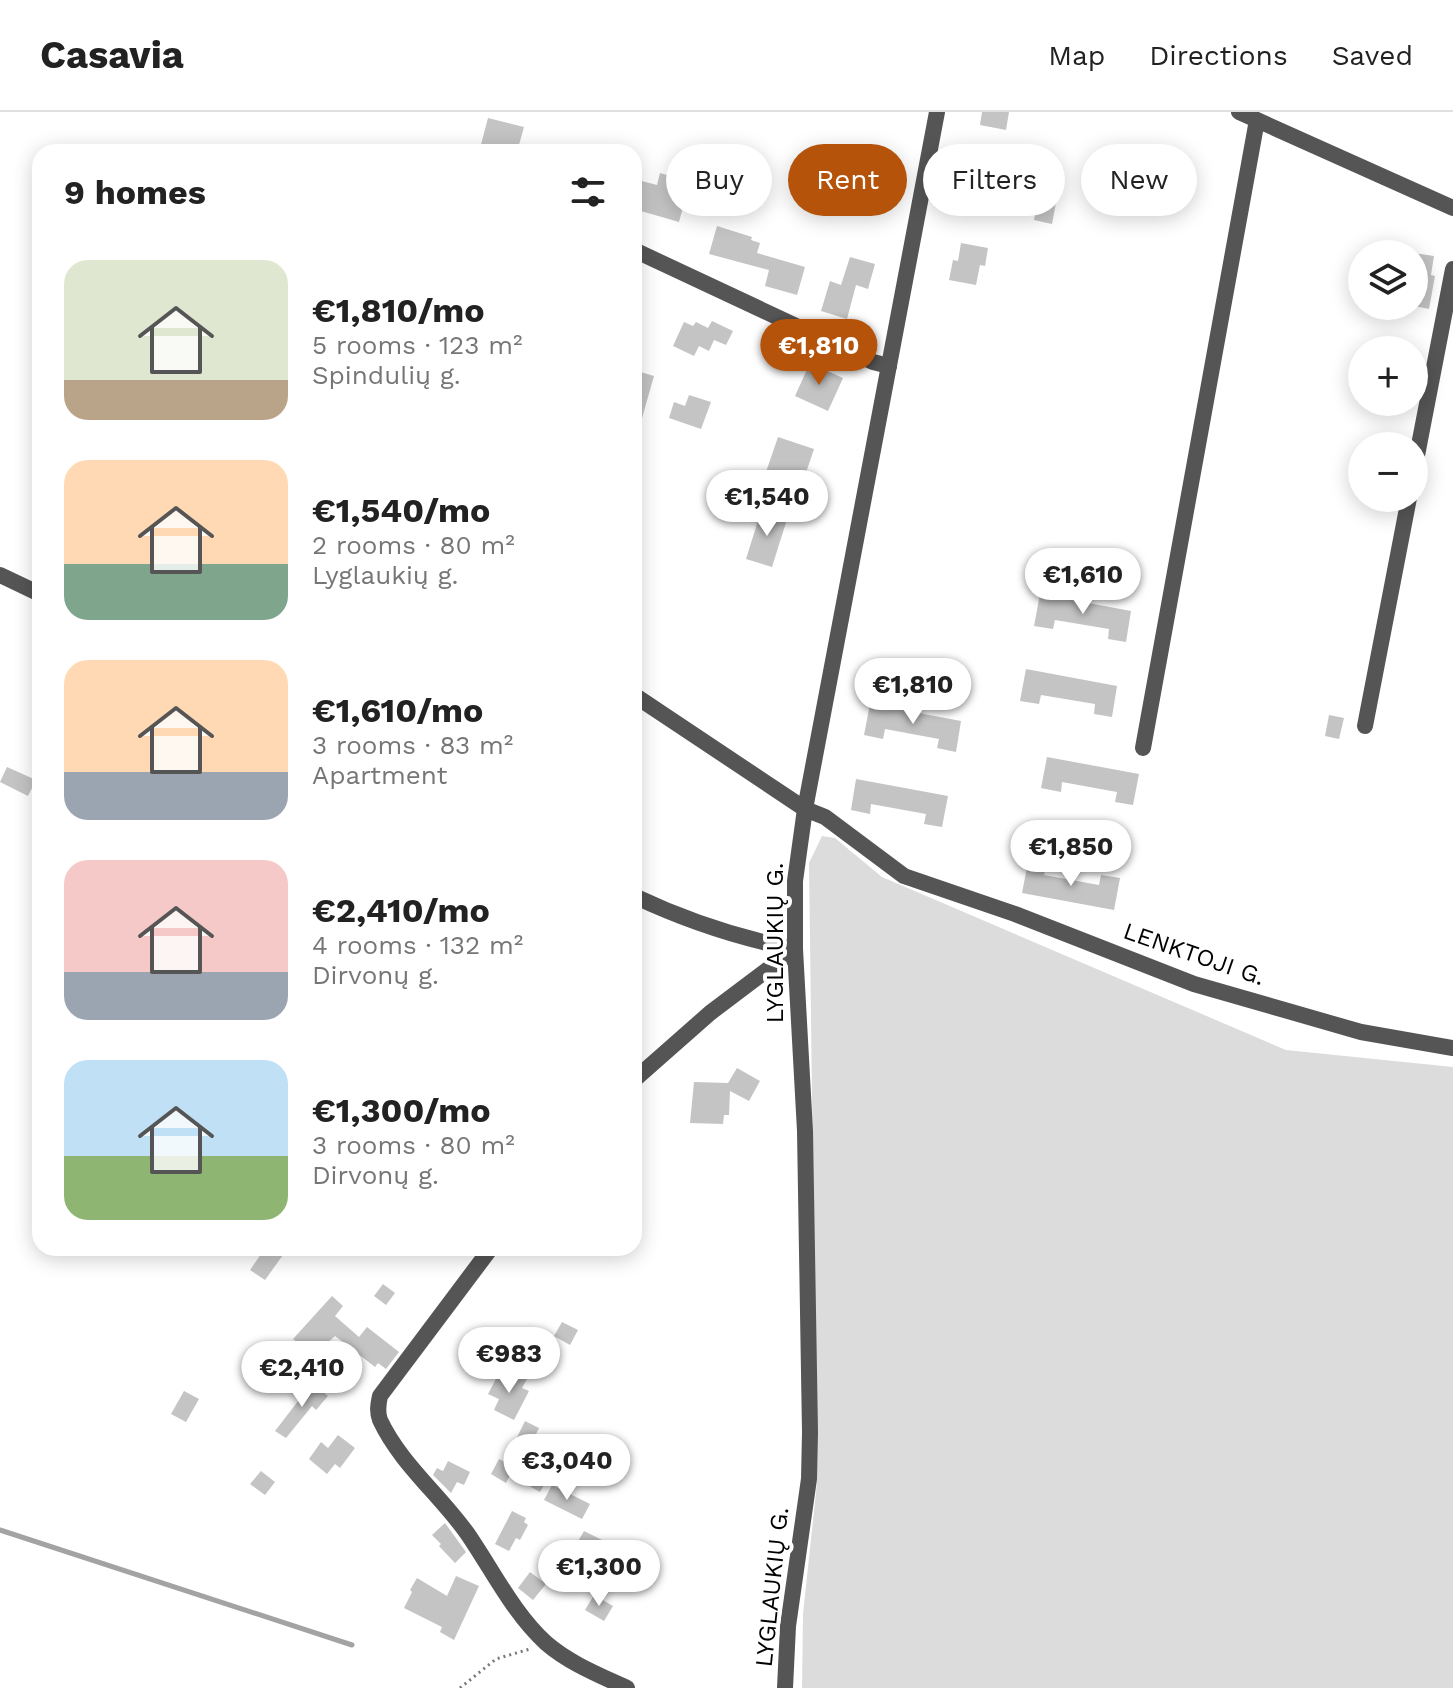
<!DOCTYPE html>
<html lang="en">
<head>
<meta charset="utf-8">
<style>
  body { margin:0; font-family:"Work Sans",sans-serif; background:#f2f2f2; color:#222; height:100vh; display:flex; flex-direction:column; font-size:30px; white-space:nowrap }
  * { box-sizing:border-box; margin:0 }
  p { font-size:26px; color:#767676 }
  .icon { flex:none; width:44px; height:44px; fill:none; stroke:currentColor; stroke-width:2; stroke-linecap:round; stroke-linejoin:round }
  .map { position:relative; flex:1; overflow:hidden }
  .panel { position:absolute; left:32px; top:32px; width:610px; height:1112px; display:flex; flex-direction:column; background:#fff; border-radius:24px; box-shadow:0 4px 20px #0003 }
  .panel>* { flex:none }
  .hud { position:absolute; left:666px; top:32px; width:666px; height:72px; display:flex; gap:16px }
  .fabs { position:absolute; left:1348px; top:128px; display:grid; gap:16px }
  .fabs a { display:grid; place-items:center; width:80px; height:80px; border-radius:50%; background:#fff; box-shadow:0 4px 20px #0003; font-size:40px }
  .price { position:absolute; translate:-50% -68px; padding:0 18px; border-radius:28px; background:#fff; color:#222; font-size:26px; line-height:52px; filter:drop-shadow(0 2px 4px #0008) }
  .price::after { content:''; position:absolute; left:50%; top:48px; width:24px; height:18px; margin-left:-12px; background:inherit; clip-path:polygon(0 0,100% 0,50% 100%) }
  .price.selected { background:#b45309; color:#fff }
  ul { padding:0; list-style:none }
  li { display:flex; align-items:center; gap:24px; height:200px; padding:0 32px }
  li span { display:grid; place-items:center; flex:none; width:224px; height:160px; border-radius:24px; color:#555 }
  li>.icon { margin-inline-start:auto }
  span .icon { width:96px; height:96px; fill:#fffc; stroke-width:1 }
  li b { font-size:34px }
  h2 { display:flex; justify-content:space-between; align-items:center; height:96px; padding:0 32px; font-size:34px }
  .tag { padding:0 28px; border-radius:36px; background:#fff; box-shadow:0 4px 20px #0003; font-size:28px; line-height:72px }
  .tag.selected { background:#b45309; color:#fff }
  header { display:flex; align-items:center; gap:48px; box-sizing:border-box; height:112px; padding:0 40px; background:#fff; border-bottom:2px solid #e0e0e0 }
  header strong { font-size:38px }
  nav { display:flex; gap:44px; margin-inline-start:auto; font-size:28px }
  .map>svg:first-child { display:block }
  .green { fill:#dcdcdc }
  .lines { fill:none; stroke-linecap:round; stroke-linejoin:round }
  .stream { stroke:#a3a3a3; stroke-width:5 }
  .building { fill:#c4c4c4 }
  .path { stroke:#777; stroke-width:3; stroke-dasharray:2 4; stroke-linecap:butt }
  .minor { stroke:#555; stroke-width:16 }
  .labels { text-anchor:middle; stroke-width:8; stroke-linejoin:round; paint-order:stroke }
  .street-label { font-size:24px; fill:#000; stroke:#fff }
</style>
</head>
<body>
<header>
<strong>Casavia</strong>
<nav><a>Map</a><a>Directions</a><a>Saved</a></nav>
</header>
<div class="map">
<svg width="1453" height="1576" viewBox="0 0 1453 1576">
  <rect width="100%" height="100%" fill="#fff"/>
  <polygon class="green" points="822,724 835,726 882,765 1286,938 1453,955 1453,1576 802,1576 803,1502 817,1371 809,751"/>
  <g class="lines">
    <polyline class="stream" points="0,1418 352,1533"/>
  </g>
  <g class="building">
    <polygon points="982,0 1009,0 1006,18 980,13"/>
    <polygon points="488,6 524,15 517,40 479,40"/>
    <polygon points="981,41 1014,48 1005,90 973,84 976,65 971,64 973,51 979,51"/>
    <polygon points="660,61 706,74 699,100 683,95 679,110 634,97 634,67 657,73"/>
    <polygon points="1040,76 1058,80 1052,112 1034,108"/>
    <polygon points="717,114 752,125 751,128 760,131 757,141 805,155 797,183 765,174 769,158 709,142"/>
    <polygon points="961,131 988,136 985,154 980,153 976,173 949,168 953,148 958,149"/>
    <polygon points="1414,141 1434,144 1431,163 1435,164 1429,197 1414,194"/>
    <polygon points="850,145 875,152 868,177 856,173 847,207 821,199 830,169 841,173"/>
    <polygon points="712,209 733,219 726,233 714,228 709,239 699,234 694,244 673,234 684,210 693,214 696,210 708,216"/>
    <polygon points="810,251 843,266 828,299 795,284"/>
    <polygon points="634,258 654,264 638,320 634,319"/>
    <polygon points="689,283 711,290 701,317 669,306 674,290 685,294"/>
    <polygon points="778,325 814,337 802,373 766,360"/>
    <polygon points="762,396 788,404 772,455 746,447"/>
    <polygon points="1040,482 1131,499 1126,530 1108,527 1109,517 1055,508 1053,517 1034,514"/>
    <polygon points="1026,557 1117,574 1112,605 1094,602 1095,592 1041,583 1039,592 1020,589"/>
    <polygon points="870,592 961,609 956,640 937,636 939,627 885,617 883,627 864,623"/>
    <polygon points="1329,603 1344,606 1339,627 1325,624"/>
    <polygon points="1047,645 1139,662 1133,693 1115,690 1117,680 1062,670 1061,680 1041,676"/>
    <polygon points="7,655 36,668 28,684 0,670"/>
    <polygon points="856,667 948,684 942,715 924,712 926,702 871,692 870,702 851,698"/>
    <polygon points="1028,750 1046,753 1044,763 1099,773 1101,763 1120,766 1114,798 1022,781"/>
    <polygon points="737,956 760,969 749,989 730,979 729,1003 724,1003 723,1012 690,1011 694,970 728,971"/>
    <polygon points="265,1136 288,1136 265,1168 250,1158"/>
    <polygon points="383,1172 395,1181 386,1193 374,1184"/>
    <polygon points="332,1184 343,1194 335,1204 359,1225 367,1215 399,1240 386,1257 378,1251 375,1255 335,1224 315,1242 321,1248 307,1261 289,1241 299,1232 293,1227"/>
    <polygon points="562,1210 578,1218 570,1233 554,1224"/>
    <polygon points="513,1260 527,1267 522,1276 529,1279 514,1308 494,1298 499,1287 488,1282 498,1263 509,1268"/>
    <polygon points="312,1271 328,1284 316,1298 312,1294 286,1326 275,1319"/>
    <polygon points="184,1279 199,1287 186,1310 171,1302"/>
    <polygon points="525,1309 539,1316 523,1349 549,1364 540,1380 510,1363 506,1371 491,1362 499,1347 505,1350"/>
    <polygon points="338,1323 355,1336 340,1356 335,1352 327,1362 309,1347 321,1330 328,1336"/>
    <polygon points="448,1349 470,1360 464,1373 457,1370 451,1381 433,1363 437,1356 443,1359"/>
    <polygon points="261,1359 275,1370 265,1383 250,1372"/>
    <polygon points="552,1373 590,1392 582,1407 544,1388"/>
    <polygon points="512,1399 526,1406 524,1410 528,1413 520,1428 516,1426 509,1439 495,1432"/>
    <polygon points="445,1411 466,1440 455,1451 439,1434 441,1432 432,1423"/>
    <polygon points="584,1419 602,1428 588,1452 582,1449 561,1479 552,1474"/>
    <polygon points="622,1451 643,1460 637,1472 617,1463"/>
    <polygon points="530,1460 546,1472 533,1488 518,1476"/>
    <polygon points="456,1464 479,1474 454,1528 440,1520 442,1515 404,1496 412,1480 410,1478 417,1466 447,1484"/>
    <polygon points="594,1483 613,1494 604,1509 585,1498"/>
  </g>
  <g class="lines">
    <polyline class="path" points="460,1576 496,1547 530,1537"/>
    <g class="minor">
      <polyline points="1239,0 1453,96"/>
      <polyline points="634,138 873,250 889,254"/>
      <polyline points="1414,359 1453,157"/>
      <polyline points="0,463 40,482"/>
      <polyline points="634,583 805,697 825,705 904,764 1015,802 1194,872 1361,920 1453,936"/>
      <polyline points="1365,614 1409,386"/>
      <polyline points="1143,636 1257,8"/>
      <path d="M634 784C687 809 738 826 795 837"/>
      <polyline points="634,968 710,901 795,837"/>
      <path d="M491 1136 380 1284C378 1293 377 1300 380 1308 400 1351 440 1383 467 1421 492 1457 513 1501 546 1531 569 1551 599 1563 627 1576"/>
      <polyline points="785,1576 788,1514 809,1367 810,1320 805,1019 795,837 795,769 805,697 937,0"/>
    </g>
  </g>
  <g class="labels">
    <g class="street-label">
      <text transform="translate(775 831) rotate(-90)" y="8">LYGLAUKIŲ G.</text>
      <text transform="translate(1194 842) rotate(19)" y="8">LENKTOJI G.</text>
      <text transform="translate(772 1475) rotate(-84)" y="8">LYGLAUKIŲ G.</text>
    </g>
  </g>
</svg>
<div class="fabs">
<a><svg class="icon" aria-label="layers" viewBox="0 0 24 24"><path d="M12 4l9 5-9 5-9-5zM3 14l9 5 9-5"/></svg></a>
<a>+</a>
<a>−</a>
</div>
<b class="price selected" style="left:819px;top:275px">€1,810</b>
<b class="price" style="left:767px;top:426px">€1,540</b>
<b class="price" style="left:1083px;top:504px">€1,610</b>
<b class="price" style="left:913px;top:614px">€1,810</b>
<b class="price" style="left:1071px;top:776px">€1,850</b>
<b class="price" style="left:509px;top:1283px">€983</b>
<b class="price" style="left:302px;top:1297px">€2,410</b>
<b class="price" style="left:567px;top:1390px">€3,040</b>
<b class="price" style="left:599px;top:1496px">€1,300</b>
<div class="hud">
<a class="tag">Buy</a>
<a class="tag selected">Rent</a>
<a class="tag">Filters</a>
<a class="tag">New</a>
</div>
<section class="panel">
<h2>9 homes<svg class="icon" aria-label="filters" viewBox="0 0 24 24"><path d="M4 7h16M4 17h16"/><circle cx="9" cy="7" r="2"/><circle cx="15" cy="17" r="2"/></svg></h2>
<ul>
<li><span style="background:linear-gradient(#dfe7d0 75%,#b9a48a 0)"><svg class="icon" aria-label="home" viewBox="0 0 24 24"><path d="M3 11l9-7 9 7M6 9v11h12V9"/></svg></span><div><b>€1,810/mo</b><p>5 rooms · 123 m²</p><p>Spindulių g.</p></div></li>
<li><span style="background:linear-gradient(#ffd9b3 65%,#7fa58c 0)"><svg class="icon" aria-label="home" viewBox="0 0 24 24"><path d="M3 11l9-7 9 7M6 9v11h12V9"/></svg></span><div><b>€1,540/mo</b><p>2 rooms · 80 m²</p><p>Lyglaukių g.</p></div></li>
<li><span style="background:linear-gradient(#ffd9b3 70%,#9aa5b1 0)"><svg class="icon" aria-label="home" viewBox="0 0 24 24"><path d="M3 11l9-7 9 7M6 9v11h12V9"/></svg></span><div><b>€1,610/mo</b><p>3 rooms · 83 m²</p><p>Apartment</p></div></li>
<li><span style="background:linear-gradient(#f6c9c9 70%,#9aa5b1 0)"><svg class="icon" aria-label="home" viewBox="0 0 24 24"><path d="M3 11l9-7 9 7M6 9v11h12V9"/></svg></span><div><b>€2,410/mo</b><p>4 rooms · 132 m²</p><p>Dirvonų g.</p></div></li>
<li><span style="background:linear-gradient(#bfe0f5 60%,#8fb573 0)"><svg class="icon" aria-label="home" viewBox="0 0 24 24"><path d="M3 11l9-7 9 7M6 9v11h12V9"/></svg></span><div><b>€1,300/mo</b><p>3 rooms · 80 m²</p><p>Dirvonų g.</p></div></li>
</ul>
</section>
</div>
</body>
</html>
